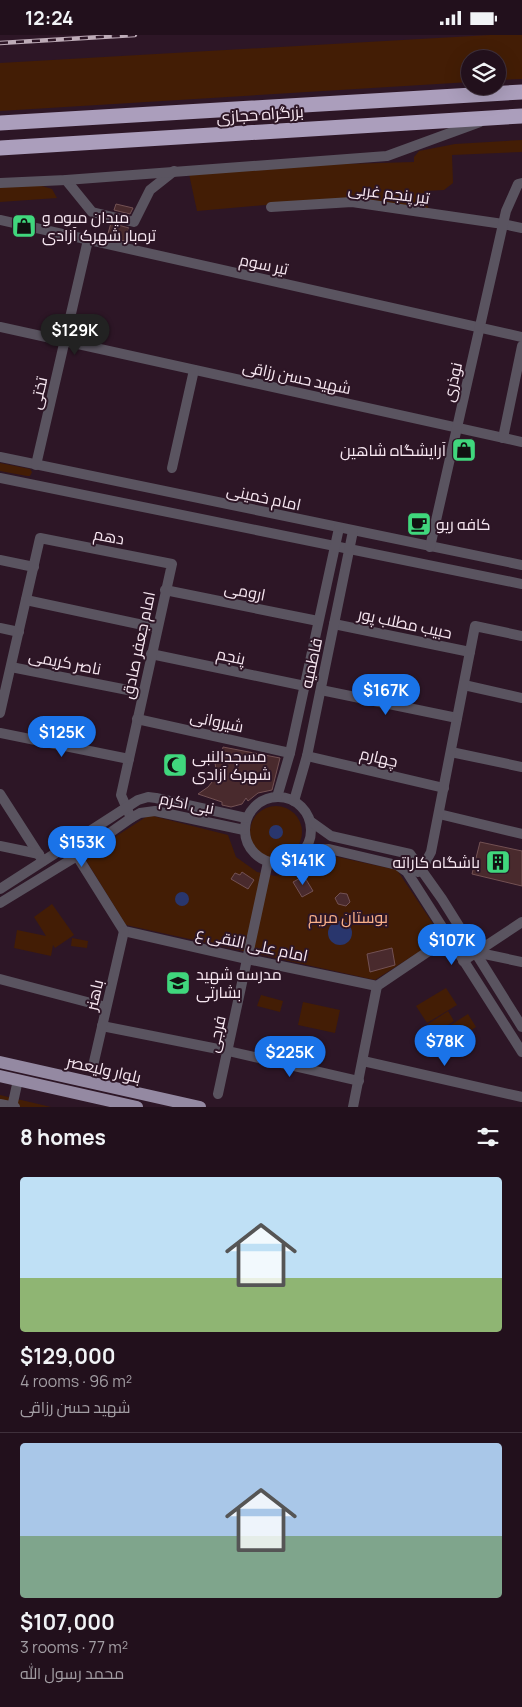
<!DOCTYPE html>
<html lang="en">
<head>
<meta charset="utf-8">
<style>
  body { margin:0; font-family:Manrope,Cairo,sans-serif; background:#2a1925; color:#f1f3f6; height:100vh; display:flex; flex-direction:column; font-size:19px; white-space:nowrap }
  * { box-sizing:border-box; margin:0 }
  p { font-size:16px; color:#a29da3 }
  .icon { flex:none; width:28px; height:28px; fill:none; stroke:currentColor; stroke-width:2; stroke-linecap:round; stroke-linejoin:round }
  .map { position:relative; height:1072px; overflow:hidden }
  .panel { display:flex; flex-direction:column; background:#22101c; flex:1 }
  .panel>* { flex:none }
  .tools { position:absolute; left:461px; top:15px; display:grid; gap:10px }
  .tools a { display:grid; place-items:center; width:45px; height:45px; border-radius:50%; background:#22101c; box-shadow:0 5px 20px #0002,0 0 0 1px #3f303b; font-size:25px }
  .price { position:absolute; translate:-50% -42px; padding:0 11px; border-radius:18px; background:#1a73e8; color:#fff; font-size:16px; line-height:32px; filter:drop-shadow(0 1px 2px #0008) }
  .price::after { content:''; position:absolute; left:50%; top:30px; width:15px; height:11px; margin-left:-8px; background:inherit; clip-path:polygon(0 0,100% 0,50% 100%) }
  .price.active { background:#222; color:#fff }
  ul { padding:0; list-style:none }
  li { display:grid; align-content:center; gap:10px; height:265px; padding:0 20px }
  li+li { border-top:1px solid #3f303b }
  li span { display:grid; place-items:center; height:155px; border-radius:5px; color:#555 }
  li>.icon { margin-inline-start:auto }
  span .icon { width:90px; height:90px; fill:#fffc; stroke-width:1 }
  li b { font-size:21px }
  h2 { display:flex; justify-content:space-between; align-items:center; height:60px; padding:0 20px; font-size:21px }
  .status { display:flex; justify-content:space-between; align-items:center; height:35px; padding:0 25px; background:#22101c; direction:ltr }
  .status svg { height:14px; fill:currentColor }
  .map>svg:first-child { display:block }
  .green { fill:#431d05 }
  .water { fill:#29366d }
  .building { fill:#492a2d; stroke:#735153 }
  .lines { fill:none; stroke-linecap:round; stroke-linejoin:round }
  .minor { stroke:#5a5460; stroke-width:10 }
  .major { stroke:#9489a2; stroke-width:12 }
  .highway { stroke:#ab9ebc; stroke-width:15 }
  .rail-casing { stroke:#bdabb7; stroke-width:4.5 }
  .rail { stroke:#2d1626; stroke-width:2.5; stroke-dasharray:8; stroke-linecap:butt }
  .labels { text-anchor:middle; stroke-width:4; stroke-linejoin:round; paint-order:stroke }
  .street-label { font-size:16px; fill:#f7e7f1; stroke:#2d1626 }
  .poi-label { font-size:16px; fill:#f7e7f1; stroke:#2d1626; text-anchor:start }
  .park-label { font-size:16px; fill:#fab18a; stroke:#2d1626 }
</style>
</head>
<body>
<div class="status"><b>12:24</b><svg viewBox="0 0 49 12"><path d="M0 12V9h3v3zM5 12V6h3v6zM10 12V3h3v9zM15 12V0h3v12zM26 1h20v11H26zM47 4h2v5h-2z"/></svg></div>
<div class="map">
<svg width="522" height="1072" viewBox="0 0 522 1072">
  <rect width="100%" height="100%" fill="#2d1626"/>
  <g class="green">
    <polygon points="490,0 522,0 522,44 498,45 498,24 470,24 470,47 0,76 0,28"/>
    <polygon points="522,105 522,117 452,120 453,148 444,155 424,156 429,175 356,162 197,176 189,139 312,130 414,127 414,122 419,116 455,109"/>
    <polygon points="39,150 52,154 57,163 0,167 0,152"/>
    <polygon points="0,428 30,434 32,437 30,441 27,441 0,436"/>
    <circle cx="276" cy="797" r="26"/>
    <polygon points="149,780 228,800 236,822 257,837 275,841 300,834 315,817 397,835 442,902 375,945 126,890 84,822"/>
    <polygon points="52,869 74,900 55,913 53,910 51,921 14,913 17,895 46,901 34,882"/>
    <polygon points="72,903 88,906 87,913 71,911"/>
    <polygon points="446,953 457,970 427,988 416,971"/>
    <polygon points="261,960 283,966 280,977 257,971"/>
    <polygon points="303,967 340,975 335,998 298,990"/>
    <polygon points="448,976 454,986 434,999 428,989"/>
    <polygon points="468,979 476,992 450,1009 444,1008 438,998"/>
    <polygon points="0,1060 51,1072 0,1072"/>
  </g>
  <g class="water">
    <circle cx="276" cy="797" r="7"/>
    <circle cx="182" cy="864" r="7"/>
    <circle cx="340" cy="898" r="12"/>
  </g>
  <g class="building">
    <polygon points="116,169 133,173 130,179 114,175"/>
    <polygon points="111,188 129,193 125,206 107,202"/>
    <polygon points="223,712 280,723 272,755 258,758 248,766 246,763 242,769 231,772 222,770 222,767 198,759 208,752 212,747 216,734 215,728 217,724 221,722"/>
    <polygon points="480,807 522,816 522,851 472,839"/>
    <polygon points="242,837 254,845 248,854 231,844 235,838 240,840"/>
    <polygon points="304,841 313,856 302,862 293,847"/>
    <polygon points="340,858 347,859 350,867 346,871 338,869 335,863"/>
    <polygon points="392,913 395,930 370,937 367,919"/>
  </g>
  <g class="lines">
    <g class="minor">
      <polyline points="66,145 92,177 134,187 150,155 174,136"/>
      <polyline points="0,148 66,145 387,121 480,87"/>
      <polyline points="271,172 352,167 503,189 522,193"/>
      <polyline points="0,185 522,302"/>
      <polyline points="0,292 522,407"/>
      <polyline points="503,403 522,311"/>
      <polyline points="0,422 522,530"/>
      <polyline points="36,430 88,205"/>
      <polyline points="172,433 194,335"/>
      <polyline points="0,443 522,549"/>
      <polyline points="430,512 506,176 518,149 522,148"/>
      <polyline points="0,525 34,532"/>
      <polyline points="165,555 318,586"/>
      <polyline points="26,565 157,593"/>
      <polyline points="334,589 470,617"/>
      <polyline points="0,593 19,597"/>
      <polyline points="151,619 305,651"/>
      <polyline points="11,632 143,658"/>
      <polyline points="464,650 522,663"/>
      <polyline points="321,655 457,683"/>
      <polyline points="0,678 40,503 172,529 121,760 131,783"/>
      <polyline points="137,684 290,718"/>
      <polyline points="0,698 129,724"/>
      <polyline points="451,717 522,732"/>
      <polyline points="307,721 444,753"/>
      <polyline points="0,759 43,826"/>
      <circle cx="278" cy="795" r="33"/>
      <polyline points="277,762 290,718 339,493"/>
      <polyline points="294,766 307,721 353,496"/>
      <polyline points="439,779 522,799"/>
      <polyline points="310,786 331,801 410,819 442,864 522,992"/>
      <polyline points="0,811 39,819"/>
      <polyline points="305,815 329,814 397,830 407,837 522,1017"/>
      <polyline points="77,821 124,896 247,924 377,951 448,903"/>
      <polyline points="418,837 422,834 431,817 475,591 522,601"/>
      <polyline points="0,854 138,765 148,762 156,763 246,783"/>
      <polyline points="0,868 77,821 131,783 140,778 155,776 244,795"/>
      <polyline points="475,917 522,927"/>
      <polyline points="463,926 522,887"/>
      <polyline points="0,944 106,972"/>
      <polyline points="102,991 228,1016 359,1046"/>
      <polyline points="363,1026 522,1062"/>
      <polyline points="93,1031 124,896"/>
      <polyline points="218,1059 268,827"/>
      <polyline points="0,1069 15,1072"/>
      <polyline points="12,1072 18,1045"/>
      <polyline points="353,1072 377,951"/>
    </g>
    <g class="major">
      <polyline points="0,1027 200,1072"/>
      <polyline points="0,1041 137,1072"/>
    </g>
    <g class="highway">
      <polyline points="0,88 522,57"/>
      <polyline points="0,113 522,81"/>
    </g>
    <defs>
      <polyline id="rail" points="0,8 135,0"/>
    </defs>
    <use href="#rail" class="rail-casing"/>
    <use href="#rail" class="rail"/>
  </g>
  <defs>
    <symbol id="shop-square" viewBox="-11 -11 22 22"><rect x="-9" y="-9" width="18" height="18" rx="4" fill="#40d77d" stroke="#2d1626"/><path d="M-5-2.5h2.3a2.7 3.5 0 0 1 5.4 0H5L5.5 6h-11ZM-1.5-2.5h3a1.5 2.3 0 0 0-3 0Z" fill="#111"/></symbol>
    <symbol id="cafe-square" viewBox="-11 -11 22 22"><rect x="-9" y="-9" width="18" height="18" rx="4" fill="#40d77d" stroke="#2d1626"/><path d="M-5.5-4.5H6V0H3Q3 3.5 0 3.5H-2.5Q-5.5 3.5-5.5 0ZM3-3.2v2h1.7v-2ZM-6 4.5H4V6H-6Z" fill="#111"/></symbol>
    <symbol id="mosque-square" viewBox="-11 -11 22 22"><rect x="-9" y="-9" width="18" height="18" rx="4" fill="#40d77d" stroke="#2d1626"/><path d="M3.5-4.9A6 6 0 1 0 3.5 4.9A5 5 0 1 1 3.5-4.9Z" fill="#111"/></symbol>
    <symbol id="building-square" viewBox="-11 -11 22 22"><rect x="-9" y="-9" width="18" height="18" rx="4" fill="#40d77d" stroke="#2d1626"/><path d="M-4-6H4V6H1V3H-1V6H-4ZM-2.5-4.3h1.7v1.8h-1.7ZM.8-4.3h1.7v1.8H.8ZM-2.5-1h1.7V.8h-1.7ZM.8-1h1.7V.8H.8Z" fill="#111"/></symbol>
    <symbol id="school-square" viewBox="-11 -11 22 22"><rect x="-9" y="-9" width="18" height="18" rx="4" fill="#40d77d" stroke="#2d1626"/><path d="M0-5L7-2L0 1L-7-2ZM-4 1L0 2.5L4 1V4Q0 6-4 4Z" fill="#111"/></symbol>
  </defs>
  <g fill-rule="evenodd">
    <use href="#shop-square" x="10" y="177" width="28" height="28"/>
    <use href="#shop-square" x="450" y="401" width="28" height="28"/>
    <use href="#cafe-square" x="405" y="475" width="28" height="28"/>
    <use href="#mosque-square" x="161" y="716" width="28" height="28"/>
    <use href="#building-square" x="484" y="813" width="28" height="28"/>
    <use href="#school-square" x="164" y="934" width="28" height="28"/>
  </g>
  <g class="labels">
    <g class="street-label">
      <text transform="translate(260 79) rotate(-4)" y="6">بزرگراه حجازی</text>
      <text transform="translate(389 158) rotate(7)" y="6">تیر پنجم غربی</text>
      <text transform="translate(264 229) rotate(12)" y="6">تیر سوم</text>
      <text transform="translate(297 342) rotate(12)" y="6">شهید حسن رزاقی</text>
      <text transform="translate(452 347) rotate(-77)" y="6">نوذری</text>
      <text transform="translate(38 358) rotate(-77)" y="6">تختی</text>
      <text transform="translate(264 462) rotate(12)" y="6">امام خمینی</text>
      <text transform="translate(109 501) rotate(11)" y="6">دهم</text>
      <text transform="translate(245 556) rotate(11)" y="6">ارومی</text>
      <text transform="translate(405 588) rotate(12)" y="6">حبیب مطلب پور</text>
      <text transform="translate(138 610) rotate(-78)" y="6">امام جعفر صادق</text>
      <text transform="translate(231 621) rotate(12)" y="6">پنجم</text>
      <text transform="translate(65 627) rotate(11)" y="6">ناصر کریمی</text>
      <text transform="translate(311 628) rotate(-78)" y="6">فاطمیه</text>
      <text transform="translate(217 686) rotate(12)" y="6">شیروانی</text>
      <text transform="translate(379 722) rotate(13)" y="6">چهارم</text>
      <text transform="translate(187 768) rotate(11)" y="6">نبی اکرم</text>
      <text transform="translate(252 909) rotate(12)" y="6">امام علی النقی ع</text>
      <text transform="translate(94 960) rotate(-77)" y="6">باهنر</text>
      <text transform="translate(216 999) rotate(-78)" y="6">فرجی</text>
      <text transform="translate(104 1034) rotate(13)" y="6">بلوار ولیعصر</text>
    </g>
    <g class="poi-label">
      <text x="42" y="188">میدان میوه و<tspan x="42" dy="18">تره‌بار شهرک آزادی</tspan></text>
      <text x="446" y="421" text-anchor="end">آرایشگاه شاهین</text>
      <text x="436" y="495">کافه ریو</text>
      <text x="192" y="727">مسجدالنبی<tspan x="192" dy="18">شهرک آزادی</tspan></text>
      <text x="480" y="833" text-anchor="end">باشگاه کاراته</text>
      <text x="196" y="945">مدرسه شهید<tspan x="196" dy="18">بشارتی</tspan></text>
    </g>
    <g class="park-label">
      <text x="348" y="888">بوستان مریم</text>
    </g>
  </g>
</svg>
<div class="tools">
<a><svg class="icon" aria-label="layers" viewBox="0 0 24 24"><path d="M12 4l9 5-9 5-9-5zM3 14l9 5 9-5"/></svg></a>
</div>
<b class="price active" style="left:75px;top:321px">$129K</b>
<b class="price" style="left:386px;top:681px">$167K</b>
<b class="price" style="left:62px;top:723px">$125K</b>
<b class="price" style="left:82px;top:833px">$153K</b>
<b class="price" style="left:303px;top:851px">$141K</b>
<b class="price" style="left:452px;top:931px">$107K</b>
<b class="price" style="left:445px;top:1032px">$78K</b>
<b class="price" style="left:290px;top:1043px">$225K</b>
</div>
<section class="panel">
<h2>8 homes<svg class="icon" aria-label="filters" viewBox="0 0 24 24"><path d="M4 7h16M4 17h16"/><circle cx="9" cy="7" r="2"/><circle cx="15" cy="17" r="2"/></svg></h2>
<ul>
<li><span style="background:linear-gradient(#bfe0f5 65%,#8fb573 0)"><svg class="icon" aria-label="home" viewBox="0 0 24 24"><path d="M3 11l9-7 9 7M6 9v11h12V9"/></svg></span><div><b>$129,000</b><p>4 rooms · 96 m²</p><p>شهید حسن رزاقی</p></div></li>
<li><span style="background:linear-gradient(#a9c7e8 60%,#7fa58c 0)"><svg class="icon" aria-label="home" viewBox="0 0 24 24"><path d="M3 11l9-7 9 7M6 9v11h12V9"/></svg></span><div><b>$107,000</b><p>3 rooms · 77 m²</p><p>محمد رسول الله</p></div></li>
</ul>
</section>
</body>
</html>
